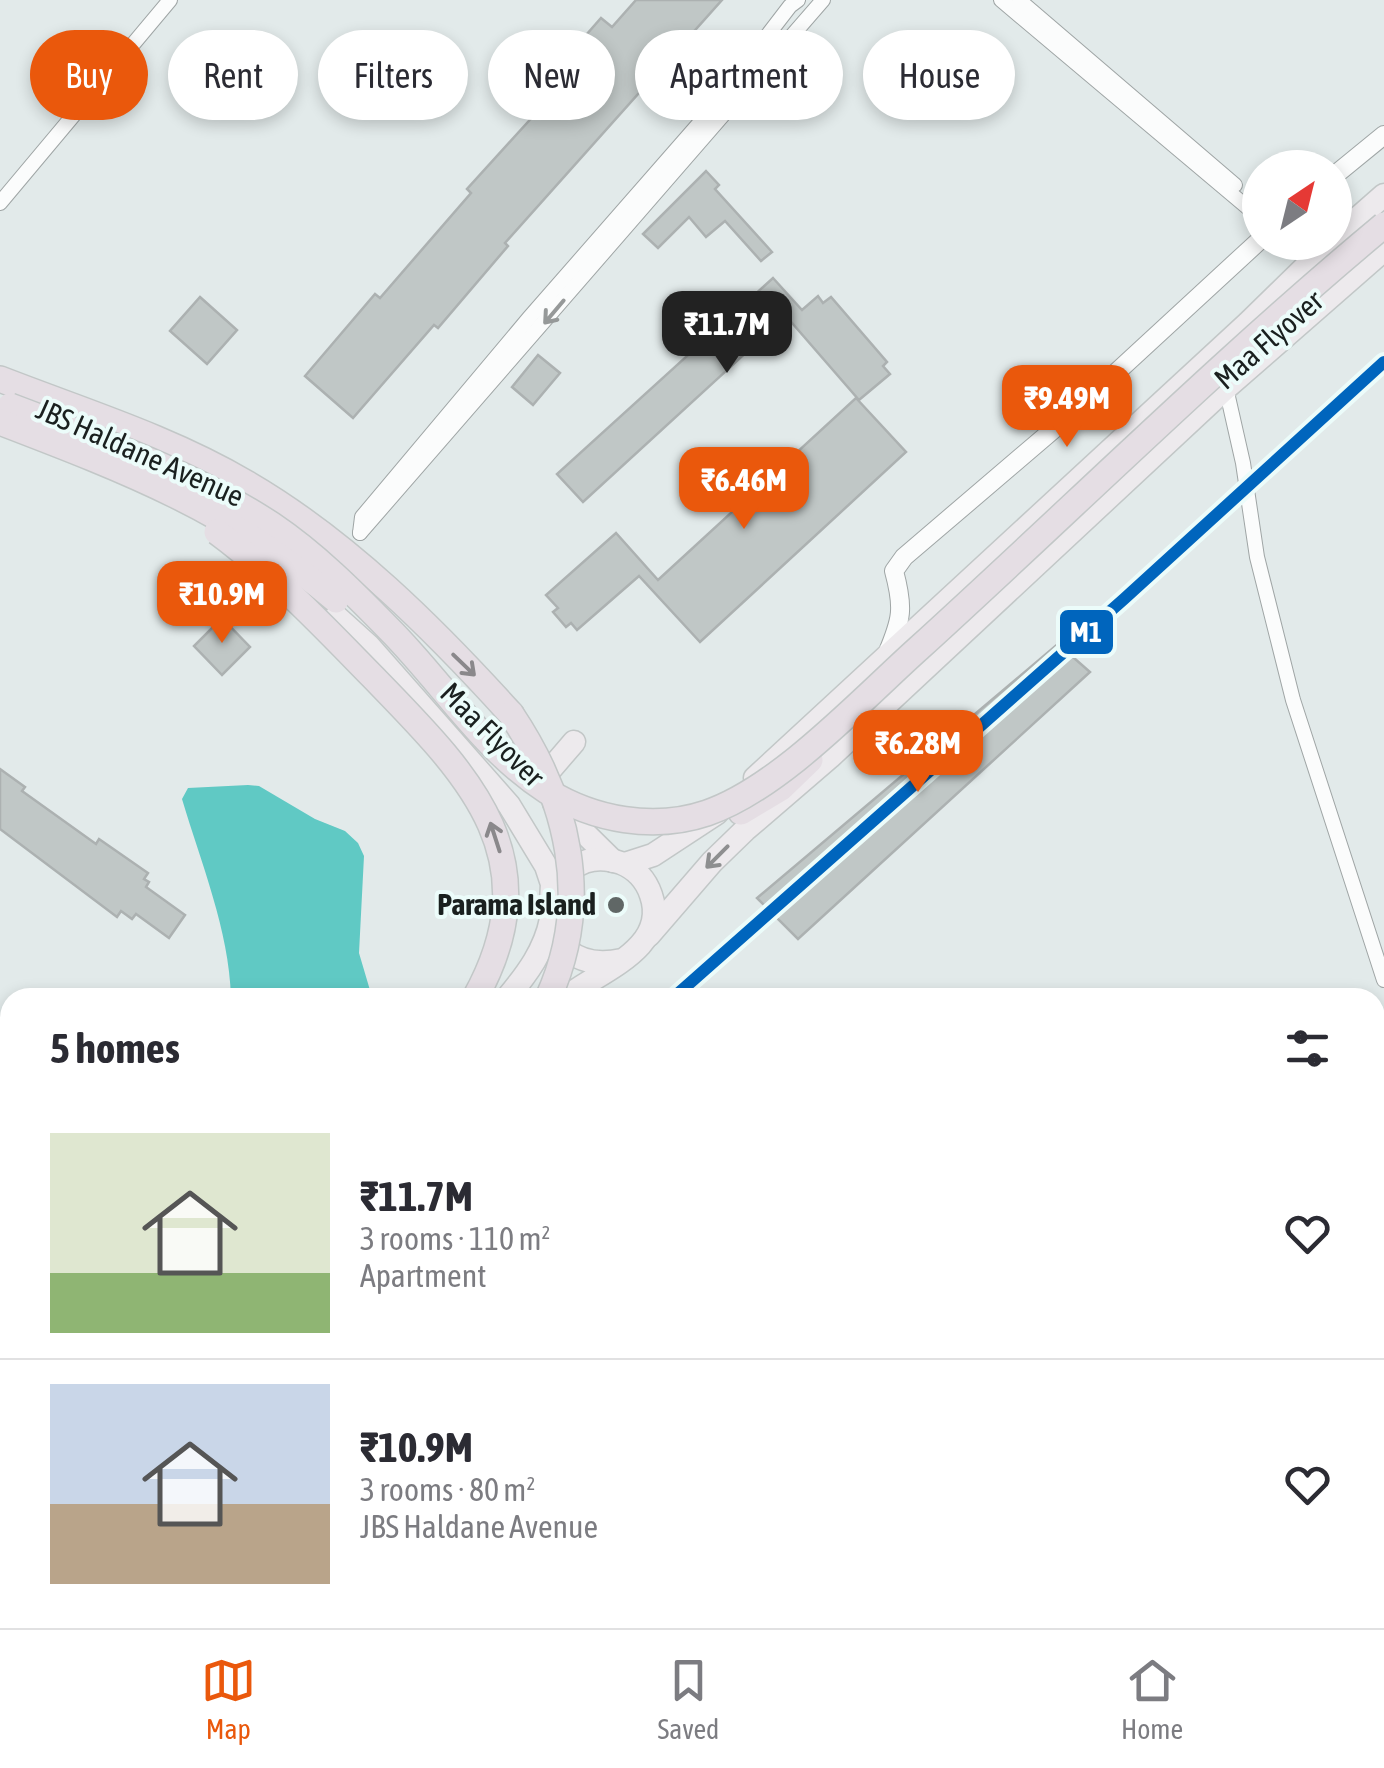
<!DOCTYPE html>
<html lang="en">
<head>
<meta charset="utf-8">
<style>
  body { margin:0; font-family:"Asap Condensed",sans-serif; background:#f2f2f3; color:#2b2b33; height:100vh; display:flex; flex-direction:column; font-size:38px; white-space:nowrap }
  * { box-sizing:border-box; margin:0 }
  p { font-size:32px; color:#7c7c81 }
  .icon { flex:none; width:55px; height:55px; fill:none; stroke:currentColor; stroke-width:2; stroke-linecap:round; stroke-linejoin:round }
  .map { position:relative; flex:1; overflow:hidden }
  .drawer { position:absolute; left:0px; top:988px; width:1385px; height:642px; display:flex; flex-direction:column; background:#fff; border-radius:30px 30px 0 0; box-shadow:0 5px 15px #0003 }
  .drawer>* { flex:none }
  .top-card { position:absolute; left:30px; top:30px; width:1325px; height:90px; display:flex; gap:20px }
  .needle { width:65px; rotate:35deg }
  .fabs { position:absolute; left:1242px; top:150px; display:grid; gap:20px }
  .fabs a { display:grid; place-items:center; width:110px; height:110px; border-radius:50%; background:#fff; box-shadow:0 5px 15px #0003; font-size:50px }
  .price { position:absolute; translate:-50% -85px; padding:0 22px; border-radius:20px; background:#ea580c; color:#fff; font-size:32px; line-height:65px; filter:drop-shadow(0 2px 5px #0008) }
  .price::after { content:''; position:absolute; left:50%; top:60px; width:30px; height:22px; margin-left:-15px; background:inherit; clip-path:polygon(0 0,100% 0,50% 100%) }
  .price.on { background:#222; color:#fff }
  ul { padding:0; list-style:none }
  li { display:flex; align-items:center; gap:30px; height:250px; padding:0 50px }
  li+li { border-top:2px solid #e1e1e2 }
  li span { display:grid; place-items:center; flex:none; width:280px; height:200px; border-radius:0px; color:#555 }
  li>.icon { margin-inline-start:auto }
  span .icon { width:120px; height:120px; fill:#fffc; stroke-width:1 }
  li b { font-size:42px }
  h2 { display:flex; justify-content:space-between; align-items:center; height:120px; padding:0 50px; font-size:42px }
  .pill { padding:0 35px; border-radius:45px; background:#fff; box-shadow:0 5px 15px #0003; font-size:35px; line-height:90px }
  .pill.on { background:#ea580c; color:#fff }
  .dock { display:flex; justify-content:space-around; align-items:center; height:140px; border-top:2px solid #e1e1e2; background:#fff; font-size:28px; color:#7c7c81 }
  .dock a { display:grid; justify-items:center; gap:5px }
  .dock .on { color:#ea580c }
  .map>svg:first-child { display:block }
  .green { fill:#a4ede8 }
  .water { fill:#60c9c4 }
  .building { fill:#c0c7c6; stroke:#acb1b1; stroke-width:2.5 }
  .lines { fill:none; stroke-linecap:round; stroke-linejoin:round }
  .minor-casing { stroke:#9fa5a5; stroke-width:16 }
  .tertiary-casing { stroke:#9fa5a5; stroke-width:20 }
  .primary-casing { stroke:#c2c7c7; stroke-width:25 }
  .motorway-casing { stroke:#c2c7c7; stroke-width:28 }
  .minor { stroke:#fbfcfc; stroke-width:14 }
  .tertiary { stroke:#fbfcfc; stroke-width:18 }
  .primary { stroke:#edeaed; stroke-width:22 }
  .motorway { stroke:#e5dee4; stroke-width:25 }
  .motorway-bridge-casing { stroke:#c2c7c7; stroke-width:28; stroke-linecap:butt }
  .motorway-bridge { stroke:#e5dee4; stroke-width:25 }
  .metro-1-casing { stroke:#ecfcfa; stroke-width:20 }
  .metro-1 { stroke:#0065bd; stroke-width:12 }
  .oneway { stroke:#969999 }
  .oneway2 { stroke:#8a888b }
  .oneway3 { stroke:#8e8f90 }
  .poi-dot { fill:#606766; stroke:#ecfcfa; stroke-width:4 }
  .labels { text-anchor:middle; stroke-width:8; stroke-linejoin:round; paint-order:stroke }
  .street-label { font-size:30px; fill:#1a201f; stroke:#ecfcfa }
  .poi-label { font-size:30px; font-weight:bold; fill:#1a201f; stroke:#ecfcfa; text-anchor:end }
  .line-badge { stroke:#ecfcfa; stroke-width:4 }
  .badge-label { font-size:28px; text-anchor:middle; font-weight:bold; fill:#fff }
</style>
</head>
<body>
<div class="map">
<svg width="1384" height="1628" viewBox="0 0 1384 1628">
  <rect width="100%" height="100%" fill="#e2eaea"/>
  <polygon class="green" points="68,1620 634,1620 645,1628 71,1628"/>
  <path class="water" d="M248 785 259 786 315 819 345 831 358 843 364 856 359 953 372 997H231C229 930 201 863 182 799L188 788Z"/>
  <g class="building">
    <polygon points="636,0 722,0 505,243 508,246 438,328 434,325 353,418 305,376 375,294 380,298 471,193 467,189 547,101 536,92 601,18 612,27"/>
    <polygon points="706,171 719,185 715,189 772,252 761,261 725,221 706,237 689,217 658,248 643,234"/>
    <polygon points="773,278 802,310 818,296 823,303 831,297 887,362 883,366 890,374 859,400 786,316 583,502 557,474"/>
    <polygon points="200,297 237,330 207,364 170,331"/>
    <polygon points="538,355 560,373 533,405 512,387"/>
    <polygon points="856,398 906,452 700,642 639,576 577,630 571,623 566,627 553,612 558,608 546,595 616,533 658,580"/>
    <polygon points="222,618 250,647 222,675 194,646"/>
    <polygon points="1058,644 1090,672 798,939 757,898"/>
    <polygon points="0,769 25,787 22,791 96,844 99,839 148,873 144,879 149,882 146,887 185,915 169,938 136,914 132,919 121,911 117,917 0,829"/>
  </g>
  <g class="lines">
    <defs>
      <g id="minor">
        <polyline points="1001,0 1260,218"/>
        <polyline points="1019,0 1235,185"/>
        <polyline points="0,203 170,0"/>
        <polyline points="1226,388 1243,463 1257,557 1293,700 1384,980"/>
        <polyline points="360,533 823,0"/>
        <polyline points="360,533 362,517 529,318 703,119 790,6 798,0"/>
        <polyline points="667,1620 678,1628"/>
      </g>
      <g id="tertiary">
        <polyline points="1335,175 1384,135"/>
        <path d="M887 654C902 619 904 608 894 571L904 557 1068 417 1260 240"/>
        <polyline points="0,1556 10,1547"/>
      </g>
      <g id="primary">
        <polyline points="1335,238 1384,195"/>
        <polyline points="309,592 369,646 509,805 546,866 552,884 551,902"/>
        <polyline points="755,778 1248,323 1331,242"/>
        <polyline points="537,785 574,742"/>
        <polyline points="554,803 613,861"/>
        <polyline points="625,864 653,855 717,813"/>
        <polyline points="649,935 712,862 745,830 830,757 1226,388 1384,250"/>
        <path d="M507 998C527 974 545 950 551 919"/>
        <path d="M565 998C597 972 670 949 651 895 646 880 636 869 621 863 539 834 520 981 622 960"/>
        <polyline points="0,1466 10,1457"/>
        <polyline points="0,1507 10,1498"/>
      </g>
      <g id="motorway">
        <path d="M0 379C82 411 170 438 246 483 346 541 434 629 511 714"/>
        <polyline points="741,812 781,788 810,760"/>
        <polyline points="0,1531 10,1522"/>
      </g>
    </defs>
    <use href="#minor" class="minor-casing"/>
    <use href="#tertiary" class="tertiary-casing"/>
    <use href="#primary" class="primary-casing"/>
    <use href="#motorway" class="motorway-casing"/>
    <use href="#minor" class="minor"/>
    <use href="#tertiary" class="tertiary"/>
    <use href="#primary" class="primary"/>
    <use href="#motorway" class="motorway"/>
    <defs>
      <g id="motorway-bridge">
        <path d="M10 406C99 440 192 472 272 525 315 554 353 592 389 629 442 682 483 750 547 791 594 820 654 831 707 813 780 788 861 700 919 648 1074 507 1223 359 1384 225"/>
        <path d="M0 422C128 471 230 510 336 600"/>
        <path d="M217 532C275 575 322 625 372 676 466 773 554 856 475 998"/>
        <path d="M511 714C568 799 593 900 548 998"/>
      </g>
    </defs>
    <use href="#motorway-bridge" class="motorway-bridge-casing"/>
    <use href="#motorway-bridge" class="motorway-bridge"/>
    <defs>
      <polyline id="metro-1" points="673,998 1124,599 1384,362"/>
    </defs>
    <use href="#metro-1" class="metro-1-casing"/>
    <use href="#metro-1" class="metro-1"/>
  </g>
  <defs><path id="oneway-shaft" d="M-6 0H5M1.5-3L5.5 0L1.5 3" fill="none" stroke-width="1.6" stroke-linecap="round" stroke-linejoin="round" transform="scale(2.5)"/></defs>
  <use class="oneway" href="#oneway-shaft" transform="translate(554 312) rotate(130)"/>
  <g class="oneway2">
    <use href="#oneway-shaft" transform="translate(464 665) rotate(44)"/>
    <use href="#oneway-shaft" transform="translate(495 837) rotate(-108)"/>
  </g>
  <use class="oneway3" href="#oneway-shaft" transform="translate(717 857) rotate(135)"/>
  <circle class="poi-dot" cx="616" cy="905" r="10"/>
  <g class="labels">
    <g class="street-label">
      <text transform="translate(1269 340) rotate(-41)" y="10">Maa Flyover</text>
      <text transform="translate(140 453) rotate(24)" y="10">JBS Haldane Avenue</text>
      <text transform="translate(492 735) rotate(45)" y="10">Maa Flyover</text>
    </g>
    <g class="poi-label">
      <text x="596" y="915">Parama Island</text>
    </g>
  </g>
  <rect class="line-badge" x="1058" y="608" width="57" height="48" rx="10" fill="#0065bd"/>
  <g class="badge-label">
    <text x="1086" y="642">M1</text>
  </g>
</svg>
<div class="fabs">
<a><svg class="needle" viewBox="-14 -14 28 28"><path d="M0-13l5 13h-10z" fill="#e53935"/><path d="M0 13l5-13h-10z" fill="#7c7c81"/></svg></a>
</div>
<b class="price on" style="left:727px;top:376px">₹11.7M</b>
<b class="price" style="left:1067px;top:450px">₹9.49M</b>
<b class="price" style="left:744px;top:532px">₹6.46M</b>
<b class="price" style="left:222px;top:646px">₹10.9M</b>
<b class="price" style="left:918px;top:795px">₹6.28M</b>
<div class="top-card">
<a class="pill on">Buy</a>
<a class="pill">Rent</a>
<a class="pill">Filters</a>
<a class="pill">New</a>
<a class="pill">Apartment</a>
<a class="pill">House</a>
</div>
<section class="drawer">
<h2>5 homes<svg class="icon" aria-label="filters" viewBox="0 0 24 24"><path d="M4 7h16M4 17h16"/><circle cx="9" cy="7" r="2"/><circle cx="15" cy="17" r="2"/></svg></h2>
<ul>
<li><span style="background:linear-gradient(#dfe7d0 70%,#8fb573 0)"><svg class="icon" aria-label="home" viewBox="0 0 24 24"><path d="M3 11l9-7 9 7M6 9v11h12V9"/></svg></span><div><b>₹11.7M</b><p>3 rooms · 110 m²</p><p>Apartment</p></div><svg class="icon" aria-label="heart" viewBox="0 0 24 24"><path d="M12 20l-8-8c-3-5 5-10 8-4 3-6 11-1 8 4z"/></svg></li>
<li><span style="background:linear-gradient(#c9d6e8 60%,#b9a48a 0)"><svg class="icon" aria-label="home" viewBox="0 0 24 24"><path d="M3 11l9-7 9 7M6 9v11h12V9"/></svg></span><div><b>₹10.9M</b><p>3 rooms · 80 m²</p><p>JBS Haldane Avenue</p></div><svg class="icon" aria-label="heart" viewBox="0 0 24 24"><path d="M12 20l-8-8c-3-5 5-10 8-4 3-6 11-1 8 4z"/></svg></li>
</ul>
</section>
</div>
<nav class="dock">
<a class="on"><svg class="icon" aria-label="map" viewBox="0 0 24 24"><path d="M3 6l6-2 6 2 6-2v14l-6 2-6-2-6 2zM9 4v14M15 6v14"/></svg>Map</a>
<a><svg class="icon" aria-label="saved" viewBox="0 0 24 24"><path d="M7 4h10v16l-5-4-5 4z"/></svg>Saved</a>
<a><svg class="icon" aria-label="home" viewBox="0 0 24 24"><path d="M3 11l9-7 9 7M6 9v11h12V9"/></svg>Home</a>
</nav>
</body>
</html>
